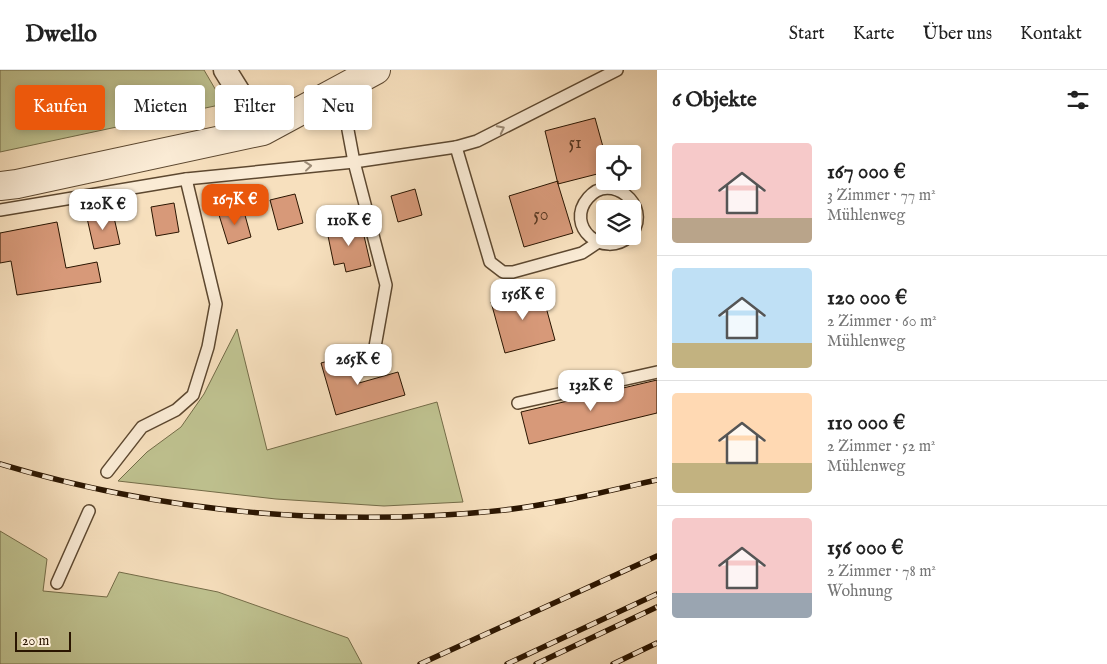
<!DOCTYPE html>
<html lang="de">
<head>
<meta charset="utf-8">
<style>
  body { margin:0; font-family:"IM FELL English",serif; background:#f6f6f6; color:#222; height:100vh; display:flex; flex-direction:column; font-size:19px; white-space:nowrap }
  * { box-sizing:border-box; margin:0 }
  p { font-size:16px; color:#767676 }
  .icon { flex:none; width:28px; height:28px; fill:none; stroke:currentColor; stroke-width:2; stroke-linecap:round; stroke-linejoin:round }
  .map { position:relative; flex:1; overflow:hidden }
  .drawer { display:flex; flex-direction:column; background:#fff; width:450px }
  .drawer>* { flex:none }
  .top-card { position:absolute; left:15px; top:15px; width:475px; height:45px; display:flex; gap:10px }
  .controls { position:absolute; left:596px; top:75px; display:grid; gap:10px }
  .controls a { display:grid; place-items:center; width:45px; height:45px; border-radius:5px; background:#fff; box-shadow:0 2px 8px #0003; font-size:25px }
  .scale { position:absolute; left:15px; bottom:12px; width:56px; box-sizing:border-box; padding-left:5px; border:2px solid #2a1501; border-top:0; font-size:14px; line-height:18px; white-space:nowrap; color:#2a1501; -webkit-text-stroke:4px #faebd5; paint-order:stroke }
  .price { position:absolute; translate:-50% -42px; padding:0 11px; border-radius:10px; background:#fff; color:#222; font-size:16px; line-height:32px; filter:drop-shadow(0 1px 2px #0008) }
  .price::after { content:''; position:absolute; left:50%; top:30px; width:15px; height:11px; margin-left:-8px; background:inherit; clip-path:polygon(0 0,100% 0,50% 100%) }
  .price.active { background:#ea580c; color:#fff }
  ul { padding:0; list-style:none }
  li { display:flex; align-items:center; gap:15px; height:125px; padding:0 15px }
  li+li { border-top:1px solid #e0e0e0 }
  li span { display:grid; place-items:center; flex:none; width:140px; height:100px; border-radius:5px; color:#555 }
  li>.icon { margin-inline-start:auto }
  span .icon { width:60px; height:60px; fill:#fffc; stroke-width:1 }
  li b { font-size:21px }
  h2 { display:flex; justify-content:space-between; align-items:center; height:60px; padding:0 15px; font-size:21px }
  .pill { padding:0 18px; border-radius:5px; background:#fff; box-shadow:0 2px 8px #0003; font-size:18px; line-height:45px }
  .pill.active { background:#ea580c; color:#fff }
  header { display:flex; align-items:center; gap:30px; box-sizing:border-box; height:70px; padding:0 25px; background:#fff; border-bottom:1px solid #e0e0e0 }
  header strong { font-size:24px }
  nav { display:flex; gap:28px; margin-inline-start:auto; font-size:18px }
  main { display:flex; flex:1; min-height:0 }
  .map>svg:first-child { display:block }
  .green { fill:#bfc290; stroke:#746c48 }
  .building { fill:#d79979; stroke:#2a1501 }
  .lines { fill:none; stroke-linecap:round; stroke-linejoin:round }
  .service-casing { stroke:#5d4830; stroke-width:14 }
  .minor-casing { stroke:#5d4830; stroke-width:25 }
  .tertiary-casing { stroke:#5d4830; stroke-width:30 }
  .service { stroke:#faebd5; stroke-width:11 }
  .minor { stroke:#faebd5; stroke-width:22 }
  .tertiary { stroke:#faebd5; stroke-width:28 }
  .rail-casing { stroke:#2a1501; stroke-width:5.5 }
  .rail { stroke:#faebd5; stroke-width:4; stroke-dasharray:11; stroke-linecap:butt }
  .oneway { stroke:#9c8b76 }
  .labels { text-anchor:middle; stroke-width:4; stroke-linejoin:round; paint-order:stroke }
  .number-label { font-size:18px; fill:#55361f }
</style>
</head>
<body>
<header>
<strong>Dwello</strong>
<nav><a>Start</a><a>Karte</a><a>Über uns</a><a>Kontakt</a></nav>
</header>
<main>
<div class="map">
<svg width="657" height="594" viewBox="0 0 657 594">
  <rect width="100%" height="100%" fill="#f7e0be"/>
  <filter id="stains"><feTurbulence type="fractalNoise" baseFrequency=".004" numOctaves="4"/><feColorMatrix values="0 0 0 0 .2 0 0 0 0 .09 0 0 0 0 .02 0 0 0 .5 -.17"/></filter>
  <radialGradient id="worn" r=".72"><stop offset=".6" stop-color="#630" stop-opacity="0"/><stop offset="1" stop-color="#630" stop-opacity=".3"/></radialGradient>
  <g class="green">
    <polygon points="0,0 204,0 224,34 0,82"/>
    <polygon points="237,259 267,380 437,332 463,432 384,436 276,429 118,411 147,382 181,357 204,324"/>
    <polygon points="0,461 47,489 43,521 107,527 119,502 218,522 348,568 362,594 0,594"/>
  </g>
  <g class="building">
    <polygon points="595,48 605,84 605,102 558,114 573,163 524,177 509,126 558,111 558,114 545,61"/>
    <polygon points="415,119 422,145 398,152 391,126"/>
    <polygon points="295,124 303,153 278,160 270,130"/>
    <polygon points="174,133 179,162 156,166 151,137"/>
    <polygon points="243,138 251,167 228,174 219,145"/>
    <polygon points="113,143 120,174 94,179 87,148"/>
    <polygon points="57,152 66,198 97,192 101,212 17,225 11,191 0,193 0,163"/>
    <polygon points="361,153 371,196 346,202 344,193 334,195 327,161"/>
    <polygon points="541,219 555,270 505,283 491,232"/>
    <polygon points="351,285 359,313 398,302 405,325 336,345 321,293"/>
    <polygon points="657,310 657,343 529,374 521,342"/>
  </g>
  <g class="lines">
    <defs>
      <g id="service">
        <polyline points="362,13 348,41 348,60 354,92 386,215 373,288"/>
        <polyline points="456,77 490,192 503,202 513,202 582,183 597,173"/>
        <polyline points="0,140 186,109 354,92 456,77 477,71 617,0"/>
        <path d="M630 166C603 190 564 156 588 128 610 101 652 135 632 163"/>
        <polyline points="518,333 657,302"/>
        <polyline points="107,402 142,357 176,340 193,325 208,277 216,234 186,109"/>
        <polyline points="57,513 89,441"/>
      </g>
      <polyline id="minor" points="225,0 263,61"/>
      <polyline id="tertiary" points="0,116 17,114 263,61 376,0"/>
    </defs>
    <use href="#service" class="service-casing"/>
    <use href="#minor" class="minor-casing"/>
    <use href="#tertiary" class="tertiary-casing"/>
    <use href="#service" class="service"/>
    <use href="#minor" class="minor"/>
    <use href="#tertiary" class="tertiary"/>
    <defs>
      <g id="rail">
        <path d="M0 394C163 443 336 458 505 440 556 434 607 421 657 410"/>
        <polyline points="420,594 657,486"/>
        <polyline points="507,594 657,524"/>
        <polyline points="536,594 657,537"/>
        <polyline points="613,594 657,573"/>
      </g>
    </defs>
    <use href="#rail" class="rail-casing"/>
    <use href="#rail" class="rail"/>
  </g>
  <defs><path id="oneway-chevron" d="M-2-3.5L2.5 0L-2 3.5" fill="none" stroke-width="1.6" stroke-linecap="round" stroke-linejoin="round" transform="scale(1.25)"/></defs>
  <g class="oneway">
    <use href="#oneway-chevron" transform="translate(501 59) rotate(-27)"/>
    <use href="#oneway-chevron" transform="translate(308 96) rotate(-6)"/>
  </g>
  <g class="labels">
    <g class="number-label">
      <text x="575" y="78">51</text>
      <text x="541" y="150">50</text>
    </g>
  </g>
  <rect width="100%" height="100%" filter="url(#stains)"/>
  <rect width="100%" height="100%" fill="url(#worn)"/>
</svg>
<div class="controls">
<a><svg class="icon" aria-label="locate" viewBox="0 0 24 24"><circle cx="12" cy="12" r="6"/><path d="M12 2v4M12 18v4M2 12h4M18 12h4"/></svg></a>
<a><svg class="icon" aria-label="layers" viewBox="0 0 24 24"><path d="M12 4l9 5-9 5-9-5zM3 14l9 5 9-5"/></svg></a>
</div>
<div class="scale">20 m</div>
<b class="price active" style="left:235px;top:156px">167K €</b>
<b class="price" style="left:103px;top:161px">120K €</b>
<b class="price" style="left:349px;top:177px">110K €</b>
<b class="price" style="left:523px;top:251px">156K €</b>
<b class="price" style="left:358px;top:316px">265K €</b>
<b class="price" style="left:591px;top:342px">132K €</b>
<div class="top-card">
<a class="pill active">Kaufen</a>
<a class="pill">Mieten</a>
<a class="pill">Filter</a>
<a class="pill">Neu</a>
</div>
</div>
<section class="drawer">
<h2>6 Objekte<svg class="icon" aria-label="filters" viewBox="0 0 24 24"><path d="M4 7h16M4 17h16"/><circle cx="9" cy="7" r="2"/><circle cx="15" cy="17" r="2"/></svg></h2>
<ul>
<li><span style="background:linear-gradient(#f6c9c9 75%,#b9a48a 0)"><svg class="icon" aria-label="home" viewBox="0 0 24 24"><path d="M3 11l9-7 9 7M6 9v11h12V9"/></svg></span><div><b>167 000 €</b><p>3 Zimmer · 77 m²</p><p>Mühlenweg</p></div></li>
<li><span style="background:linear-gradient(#bfe0f5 75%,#c2b280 0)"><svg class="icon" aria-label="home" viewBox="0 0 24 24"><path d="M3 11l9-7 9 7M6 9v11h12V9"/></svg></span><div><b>120 000 €</b><p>2 Zimmer · 60 m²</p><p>Mühlenweg</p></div></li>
<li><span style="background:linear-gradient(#ffd9b3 70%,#c2b280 0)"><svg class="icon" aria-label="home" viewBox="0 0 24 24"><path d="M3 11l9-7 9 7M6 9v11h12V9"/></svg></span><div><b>110 000 €</b><p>2 Zimmer · 52 m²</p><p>Mühlenweg</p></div></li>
<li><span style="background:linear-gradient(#f6c9c9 75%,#9aa5b1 0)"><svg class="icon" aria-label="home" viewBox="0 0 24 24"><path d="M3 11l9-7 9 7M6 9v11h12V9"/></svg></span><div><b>156 000 €</b><p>2 Zimmer · 78 m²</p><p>Wohnung</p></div></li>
</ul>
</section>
</main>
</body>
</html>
